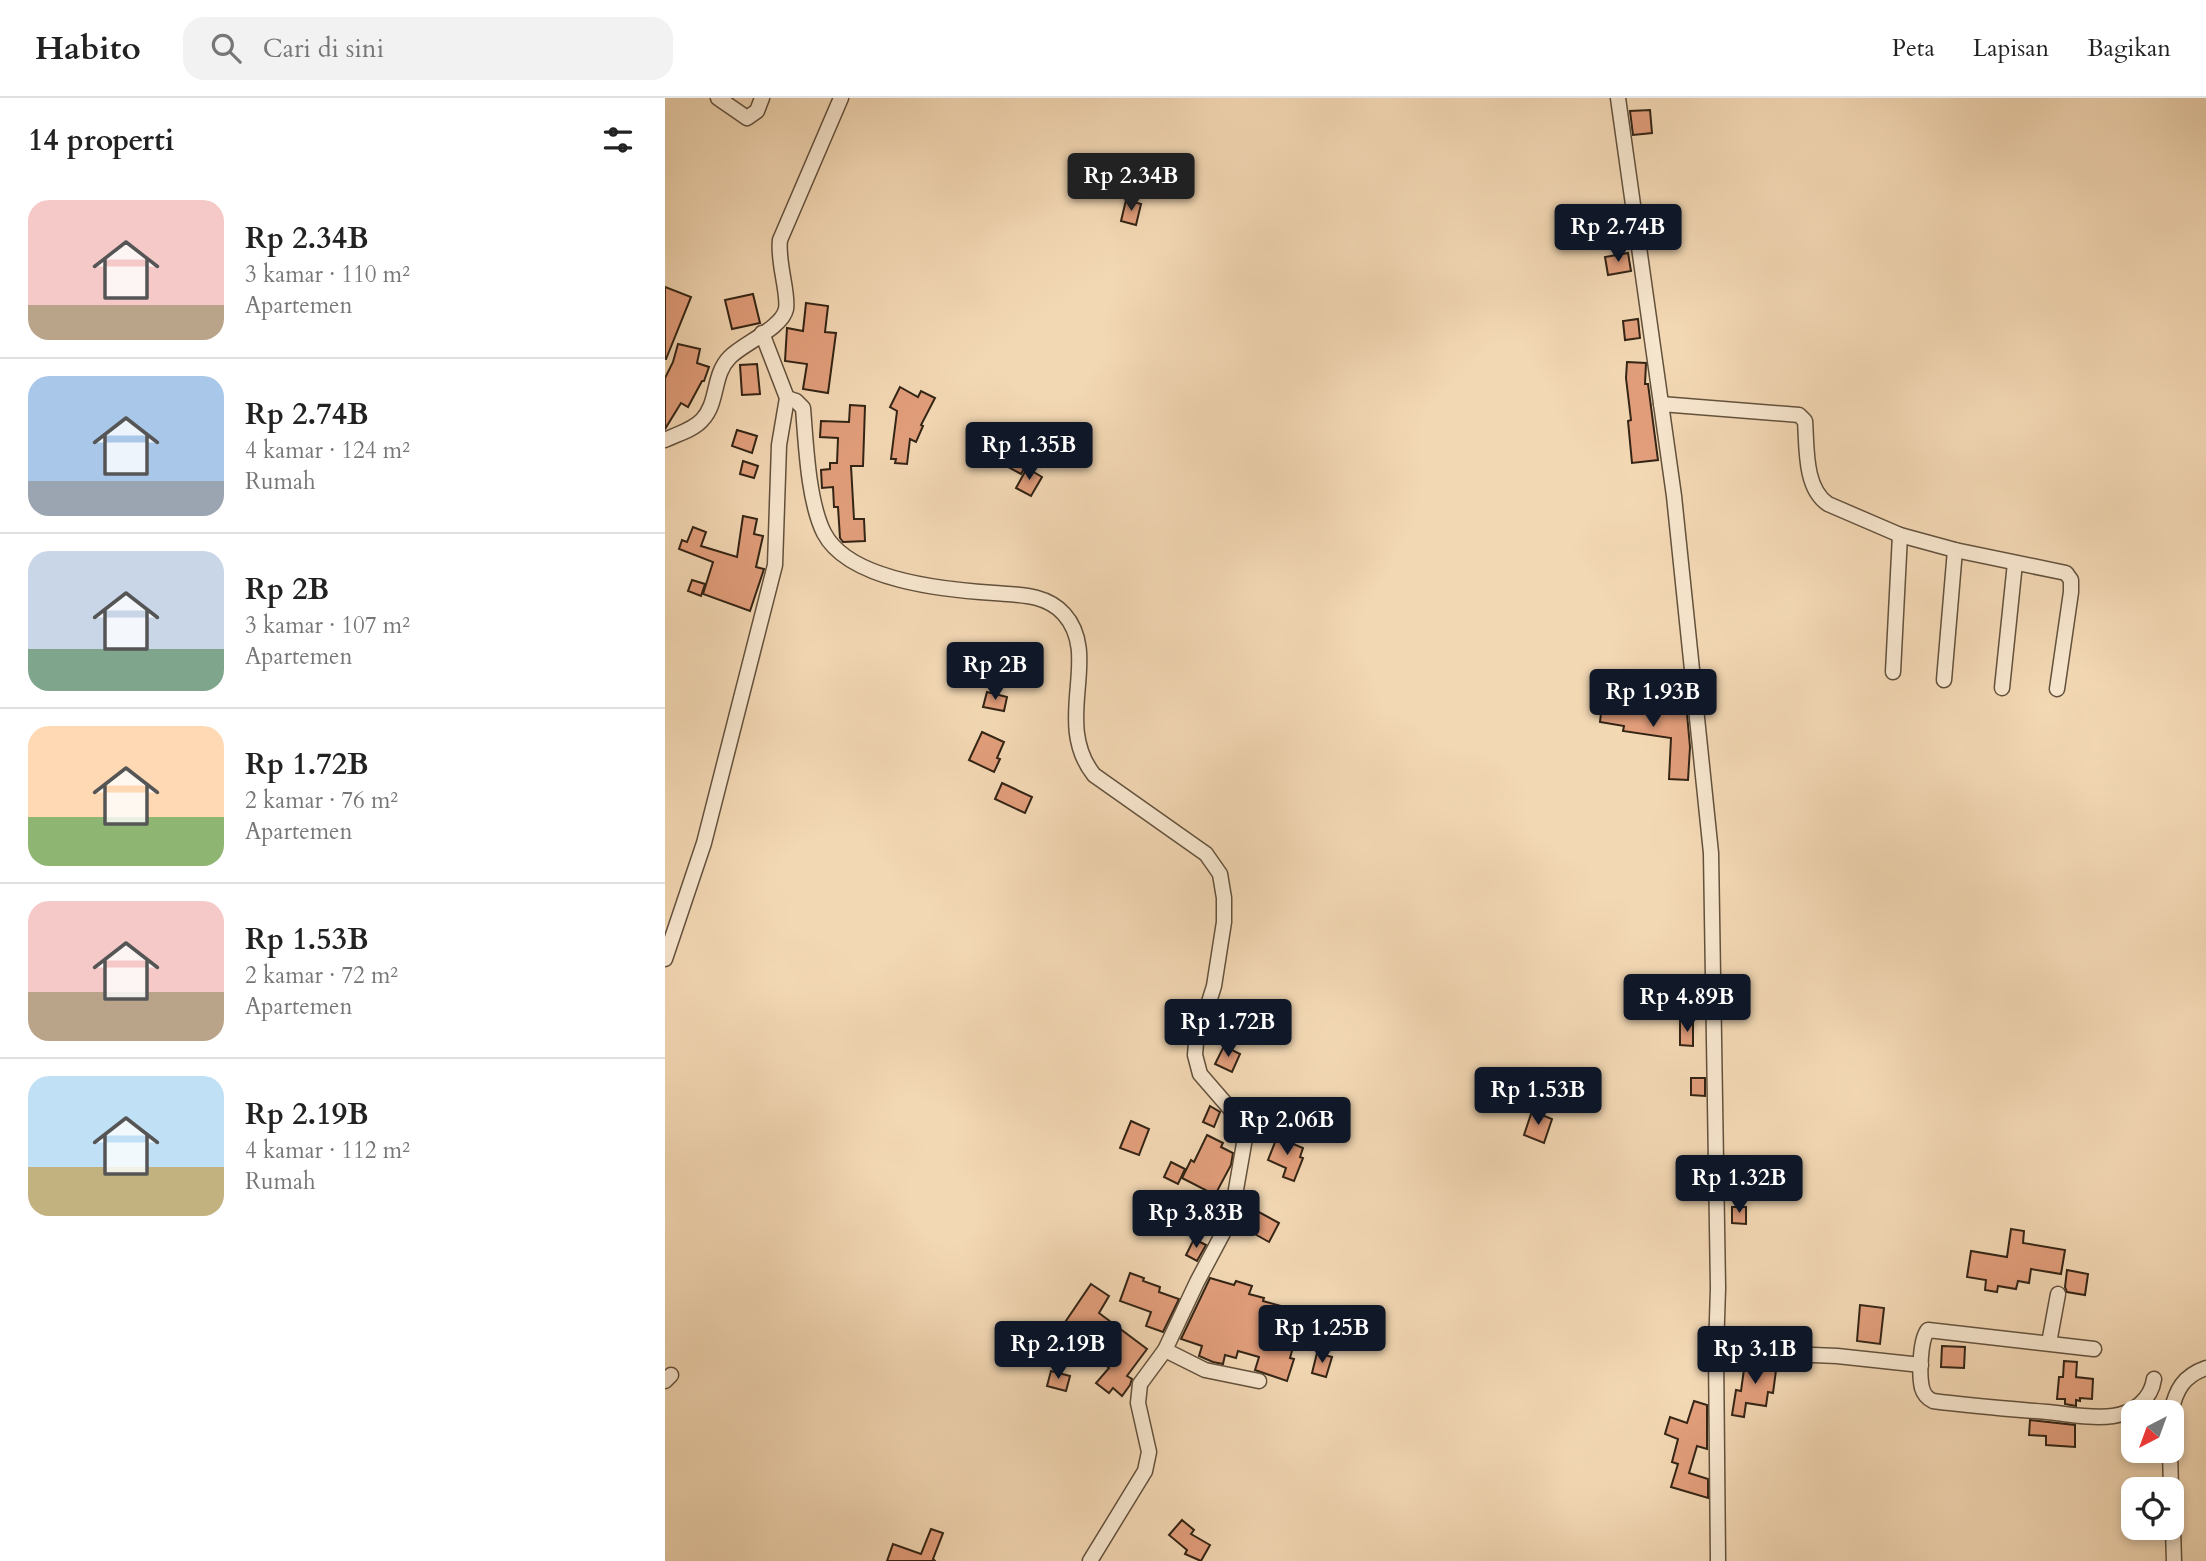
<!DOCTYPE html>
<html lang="id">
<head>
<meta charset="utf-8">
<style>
  body { margin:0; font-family:Cardo,serif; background:#f2f2f2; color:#222; height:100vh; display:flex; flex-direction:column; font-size:26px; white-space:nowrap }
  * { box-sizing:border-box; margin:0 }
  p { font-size:23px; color:#767676 }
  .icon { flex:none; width:38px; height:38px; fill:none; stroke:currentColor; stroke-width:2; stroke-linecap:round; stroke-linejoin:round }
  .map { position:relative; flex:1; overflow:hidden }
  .details { display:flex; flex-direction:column; background:#fff; width:665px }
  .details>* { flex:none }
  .needle { width:46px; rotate:221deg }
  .buttons { position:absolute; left:1456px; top:1302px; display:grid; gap:14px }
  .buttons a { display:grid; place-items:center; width:63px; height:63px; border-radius:14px; background:#fff; box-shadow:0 4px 10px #0003; font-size:35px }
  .price { position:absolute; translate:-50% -60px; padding:0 16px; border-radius:7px; background:#111827; color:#fff; font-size:23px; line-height:46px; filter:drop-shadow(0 2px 4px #0008) }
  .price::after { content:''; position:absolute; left:50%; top:42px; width:21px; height:16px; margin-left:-10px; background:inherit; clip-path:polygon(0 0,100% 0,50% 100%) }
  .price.active { background:#222; color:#fff }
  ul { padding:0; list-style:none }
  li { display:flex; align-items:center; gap:21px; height:175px; padding:0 28px }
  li+li { border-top:2px solid #e0e0e0 }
  li span { display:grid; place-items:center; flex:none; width:196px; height:140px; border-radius:21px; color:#555 }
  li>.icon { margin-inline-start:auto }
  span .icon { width:84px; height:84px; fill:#fffc; stroke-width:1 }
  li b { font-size:30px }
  h2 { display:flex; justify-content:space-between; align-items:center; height:84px; padding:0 28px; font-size:30px }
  header { display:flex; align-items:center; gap:42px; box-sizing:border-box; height:98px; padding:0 35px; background:#fff; border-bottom:2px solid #e0e0e0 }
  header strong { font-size:33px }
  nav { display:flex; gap:38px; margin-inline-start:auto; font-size:24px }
  .search { width:490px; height:63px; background:#f2f2f2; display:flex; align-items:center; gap:18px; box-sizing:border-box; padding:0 24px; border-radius:21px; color:#767676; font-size:26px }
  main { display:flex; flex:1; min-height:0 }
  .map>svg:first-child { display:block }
  .building { fill:#e29e7b; stroke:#332415; stroke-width:2 }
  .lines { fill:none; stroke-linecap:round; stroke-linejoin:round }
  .minor-casing { stroke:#63513d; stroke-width:17 }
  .minor { stroke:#f7e6ce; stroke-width:14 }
</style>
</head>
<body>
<header>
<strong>Habito</strong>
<div class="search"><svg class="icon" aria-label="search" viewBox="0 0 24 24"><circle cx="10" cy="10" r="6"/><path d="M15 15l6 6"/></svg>Cari di sini</div>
<nav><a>Peta</a><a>Lapisan</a><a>Bagikan</a></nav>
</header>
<main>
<section class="details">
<h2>14 properti<svg class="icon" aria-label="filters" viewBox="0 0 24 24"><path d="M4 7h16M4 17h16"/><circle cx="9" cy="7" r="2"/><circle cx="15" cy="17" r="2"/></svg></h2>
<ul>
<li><span style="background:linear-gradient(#f6c9c9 75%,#b9a48a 0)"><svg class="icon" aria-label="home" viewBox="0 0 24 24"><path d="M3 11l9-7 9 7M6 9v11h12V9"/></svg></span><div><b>Rp 2.34B</b><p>3 kamar · 110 m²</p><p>Apartemen</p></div></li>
<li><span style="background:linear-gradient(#a9c7e8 75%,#9aa5b1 0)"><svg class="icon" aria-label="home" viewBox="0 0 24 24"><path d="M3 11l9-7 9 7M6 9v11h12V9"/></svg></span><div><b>Rp 2.74B</b><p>4 kamar · 124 m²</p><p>Rumah</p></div></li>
<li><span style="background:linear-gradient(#c9d6e8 70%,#7fa58c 0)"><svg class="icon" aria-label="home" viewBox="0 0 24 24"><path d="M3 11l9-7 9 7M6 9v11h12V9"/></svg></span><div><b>Rp 2B</b><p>3 kamar · 107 m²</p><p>Apartemen</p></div></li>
<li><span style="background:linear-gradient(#ffd9b3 65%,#8fb573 0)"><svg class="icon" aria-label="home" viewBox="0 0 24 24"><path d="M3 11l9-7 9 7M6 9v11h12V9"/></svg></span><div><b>Rp 1.72B</b><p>2 kamar · 76 m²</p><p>Apartemen</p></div></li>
<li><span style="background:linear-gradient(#f6c9c9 65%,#b9a48a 0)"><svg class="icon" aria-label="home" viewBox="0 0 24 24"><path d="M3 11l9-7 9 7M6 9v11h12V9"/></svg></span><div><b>Rp 1.53B</b><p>2 kamar · 72 m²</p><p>Apartemen</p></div></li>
<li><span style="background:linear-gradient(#bfe0f5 65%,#c2b280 0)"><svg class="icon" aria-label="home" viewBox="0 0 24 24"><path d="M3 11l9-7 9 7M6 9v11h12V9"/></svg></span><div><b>Rp 2.19B</b><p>4 kamar · 112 m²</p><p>Rumah</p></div></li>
</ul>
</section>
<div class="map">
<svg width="1541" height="1463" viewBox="0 0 1541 1463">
  <rect width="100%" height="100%" fill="#f3d8b4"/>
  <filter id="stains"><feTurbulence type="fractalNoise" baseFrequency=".00286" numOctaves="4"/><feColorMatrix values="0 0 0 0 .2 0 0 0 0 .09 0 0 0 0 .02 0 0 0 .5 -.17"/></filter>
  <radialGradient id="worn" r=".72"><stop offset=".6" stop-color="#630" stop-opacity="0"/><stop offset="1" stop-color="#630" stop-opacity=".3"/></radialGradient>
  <g class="building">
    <polygon points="985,12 987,35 968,37 965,13"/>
    <polygon points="461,102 476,106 471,127 456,123"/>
    <polygon points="963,155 966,173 943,177 940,159"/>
    <polygon points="0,189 26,199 1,261 0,261"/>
    <polygon points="88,196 95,225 67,231 60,202"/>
    <polygon points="141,205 163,208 160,234 171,235 163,295 138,291 142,266 120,263 122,230 138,233"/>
    <polygon points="973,221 975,240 960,242 958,223"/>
    <polygon points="13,246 35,251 32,265 44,269 39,283 37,283 23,309 16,305 0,331 0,280 8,264"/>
    <polygon points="962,264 981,265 980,286 983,286 993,362 967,365 963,323 966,322 961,280"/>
    <polygon points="92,266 95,296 77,297 75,267"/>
    <polygon points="235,289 253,299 256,293 270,300 256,327 258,328 251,344 245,341 242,366 230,365 231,361 226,361 232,313 225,309"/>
    <polygon points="185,307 200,308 198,368 186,368 189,421 199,421 200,443 178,444 175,440 173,409 169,409 168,389 157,390 156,372 165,371 165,365 172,365 173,340 155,339 156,323 184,324"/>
    <polygon points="72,332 92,338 87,355 67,348"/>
    <polygon points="351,339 371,350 356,376 336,365"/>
    <polygon points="78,363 93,368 89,380 75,376"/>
    <polygon points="362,370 377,379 366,398 351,390"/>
    <polygon points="78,418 92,421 89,436 98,438 91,469 99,471 85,513 38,496 48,464 14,451 17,442 22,444 28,429 41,434 36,448 72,459"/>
    <polygon points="27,482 40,486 36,498 23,493"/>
    <polygon points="322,594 342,599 339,613 318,609"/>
    <polygon points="938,597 957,599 956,603 983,607 983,609 1022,616 1025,649 1023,682 1004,681 1006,640 958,633 959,628 935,624"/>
    <polygon points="317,634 339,644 332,660 335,661 329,674 304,662"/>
    <polygon points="337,685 367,699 360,715 330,701"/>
    <polygon points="1015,923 1028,924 1028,948 1015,947"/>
    <polygon points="559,948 575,956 567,974 550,966"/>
    <polygon points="1026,980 1040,980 1040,998 1026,997"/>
    <polygon points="545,1008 555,1014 549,1029 538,1024"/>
    <polygon points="867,1013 887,1021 879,1045 859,1037"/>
    <polygon points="466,1023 484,1031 474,1057 455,1050"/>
    <polygon points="542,1037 558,1045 556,1049 568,1055 566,1067 550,1097 517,1080 526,1062 529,1064"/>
    <polygon points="612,1039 638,1050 635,1059 638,1060 629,1083 618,1079 621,1070 603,1062"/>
    <polygon points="506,1064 520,1071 513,1086 499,1079"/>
    <rect x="1063" y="1074" width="15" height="18"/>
    <polygon points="1067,1109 1081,1109 1081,1126 1067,1125"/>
    <polygon points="590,1112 614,1125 604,1144 579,1130"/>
    <polygon points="1346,1131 1359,1133 1358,1145 1400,1152 1396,1176 1366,1171 1364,1185 1353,1183 1351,1191 1333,1188 1332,1194 1320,1192 1321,1182 1302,1179 1306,1153 1342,1159"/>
    <polygon points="529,1141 541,1147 532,1163 521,1157"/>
    <polygon points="1402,1172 1423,1176 1420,1197 1402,1194 1400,1189"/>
    <polygon points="465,1175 479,1180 478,1183 495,1189 494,1194 514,1201 498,1234 481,1228 486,1214 455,1203"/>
    <polygon points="545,1180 569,1187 571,1183 587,1188 584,1196 599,1200 598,1203 627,1211 625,1221 635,1224 625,1260 629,1261 622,1283 590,1272 594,1259 573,1253 571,1260 560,1257 558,1266 548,1264 534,1258 537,1248 516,1241"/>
    <polygon points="426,1186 444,1198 434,1215 482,1251 462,1278 467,1281 465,1287 457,1298 448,1290 444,1295 431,1285 444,1270 428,1255 407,1239 401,1248 390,1239"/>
    <polygon points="1195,1207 1219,1210 1215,1246 1192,1243"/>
    <polygon points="1277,1248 1300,1249 1299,1270 1276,1269"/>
    <polygon points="652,1255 667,1259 661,1279 647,1275"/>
    <polygon points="1399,1263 1412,1264 1411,1279 1428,1281 1427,1301 1415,1300 1415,1303 1411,1302 1411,1308 1400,1306 1400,1301 1392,1301 1394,1279 1398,1279"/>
    <polygon points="1080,1264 1112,1265 1108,1295 1103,1294 1101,1308 1081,1305 1079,1319 1067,1317 1071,1292 1076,1293"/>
    <polygon points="386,1273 405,1278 401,1293 382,1288"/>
    <polygon points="1029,1303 1042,1307 1042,1351 1032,1348 1024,1375 1043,1381 1043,1400 1006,1389 1013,1366 1007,1364 1013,1341 1000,1336 1005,1319 1022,1325"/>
    <polygon points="1365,1322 1410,1327 1410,1349 1381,1347 1381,1338 1364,1337"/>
    <polygon points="517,1422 529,1432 526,1436 545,1447 536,1463 520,1456 522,1452 504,1437"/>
    <polygon points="266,1431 278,1435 268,1461 270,1463 222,1463 228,1446 256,1456"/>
  </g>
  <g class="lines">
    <defs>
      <g id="minor">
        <polyline points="53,0 82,20 92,13 97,0"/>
        <polyline points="953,0 1009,398 1046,755 1053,1190 1051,1253 1053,1463"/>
        <path d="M122 300 131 303 138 310C141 346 143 403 159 435 184 483 281 492 329 495 354 497 381 496 399 516 437 558 387 624 429 677L541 756 555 776 559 800V824L549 888 531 945 530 957 535 976 574 1021 580 1040 566 1120 532 1184 500 1252 475 1286 473 1305 484 1354 480 1373 425 1463"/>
        <path d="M996 306 1134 317 1140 323C1142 349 1139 390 1163 406L1235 437 1290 452 1401 475 1406 482V494L1392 591"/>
        <path d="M0 342C12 336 28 332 37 322 54 304 47 277 65 259 79 245 117 230 121 211 124 196 112 163 115 142L176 0"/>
        <polyline points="1228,574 1235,437"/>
        <polyline points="1279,582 1290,452"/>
        <polyline points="1337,590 1350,465"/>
        <polyline points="0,861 39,745 110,467 114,347 122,300 97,235"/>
        <polyline points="1384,1245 1393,1196"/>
        <path d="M1429 1251 1263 1232C1255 1241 1254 1277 1257 1290 1259 1297 1262 1300 1268 1303 1306 1308 1344 1311 1382 1314 1403 1316 1426 1321 1448 1318 1468 1315 1486 1302 1489 1281"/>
        <polyline points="500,1252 540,1272 594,1283"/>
        <polyline points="1051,1253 1172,1258 1256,1267"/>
        <polyline points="0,1283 6,1277"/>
        <path d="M1506 1314C1511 1292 1518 1278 1541 1270"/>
        <polyline points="1505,1353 1506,1391"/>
        <polyline points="1507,1397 1509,1463"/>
      </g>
    </defs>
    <use href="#minor" class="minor-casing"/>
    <use href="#minor" class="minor"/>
  </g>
  <rect width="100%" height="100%" filter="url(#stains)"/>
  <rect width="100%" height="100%" fill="url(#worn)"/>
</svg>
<div class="buttons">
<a><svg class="needle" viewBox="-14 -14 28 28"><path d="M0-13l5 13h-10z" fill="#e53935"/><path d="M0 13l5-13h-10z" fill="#767676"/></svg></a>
<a><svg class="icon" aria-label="locate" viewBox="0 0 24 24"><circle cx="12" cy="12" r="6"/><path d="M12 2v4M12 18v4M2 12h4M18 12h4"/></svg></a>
</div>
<b class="price active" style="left:466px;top:115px">Rp 2.34B</b>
<b class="price" style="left:953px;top:166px">Rp 2.74B</b>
<b class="price" style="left:364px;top:384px">Rp 1.35B</b>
<b class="price" style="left:330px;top:604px">Rp 2B</b>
<b class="price" style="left:988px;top:631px">Rp 1.93B</b>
<b class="price" style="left:1022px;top:936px">Rp 4.89B</b>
<b class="price" style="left:563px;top:961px">Rp 1.72B</b>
<b class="price" style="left:873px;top:1029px">Rp 1.53B</b>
<b class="price" style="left:622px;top:1059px">Rp 2.06B</b>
<b class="price" style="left:1074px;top:1117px">Rp 1.32B</b>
<b class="price" style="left:531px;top:1152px">Rp 3.83B</b>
<b class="price" style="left:657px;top:1267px">Rp 1.25B</b>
<b class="price" style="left:393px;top:1283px">Rp 2.19B</b>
<b class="price" style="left:1090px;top:1288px">Rp 3.1B</b>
</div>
</main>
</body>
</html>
